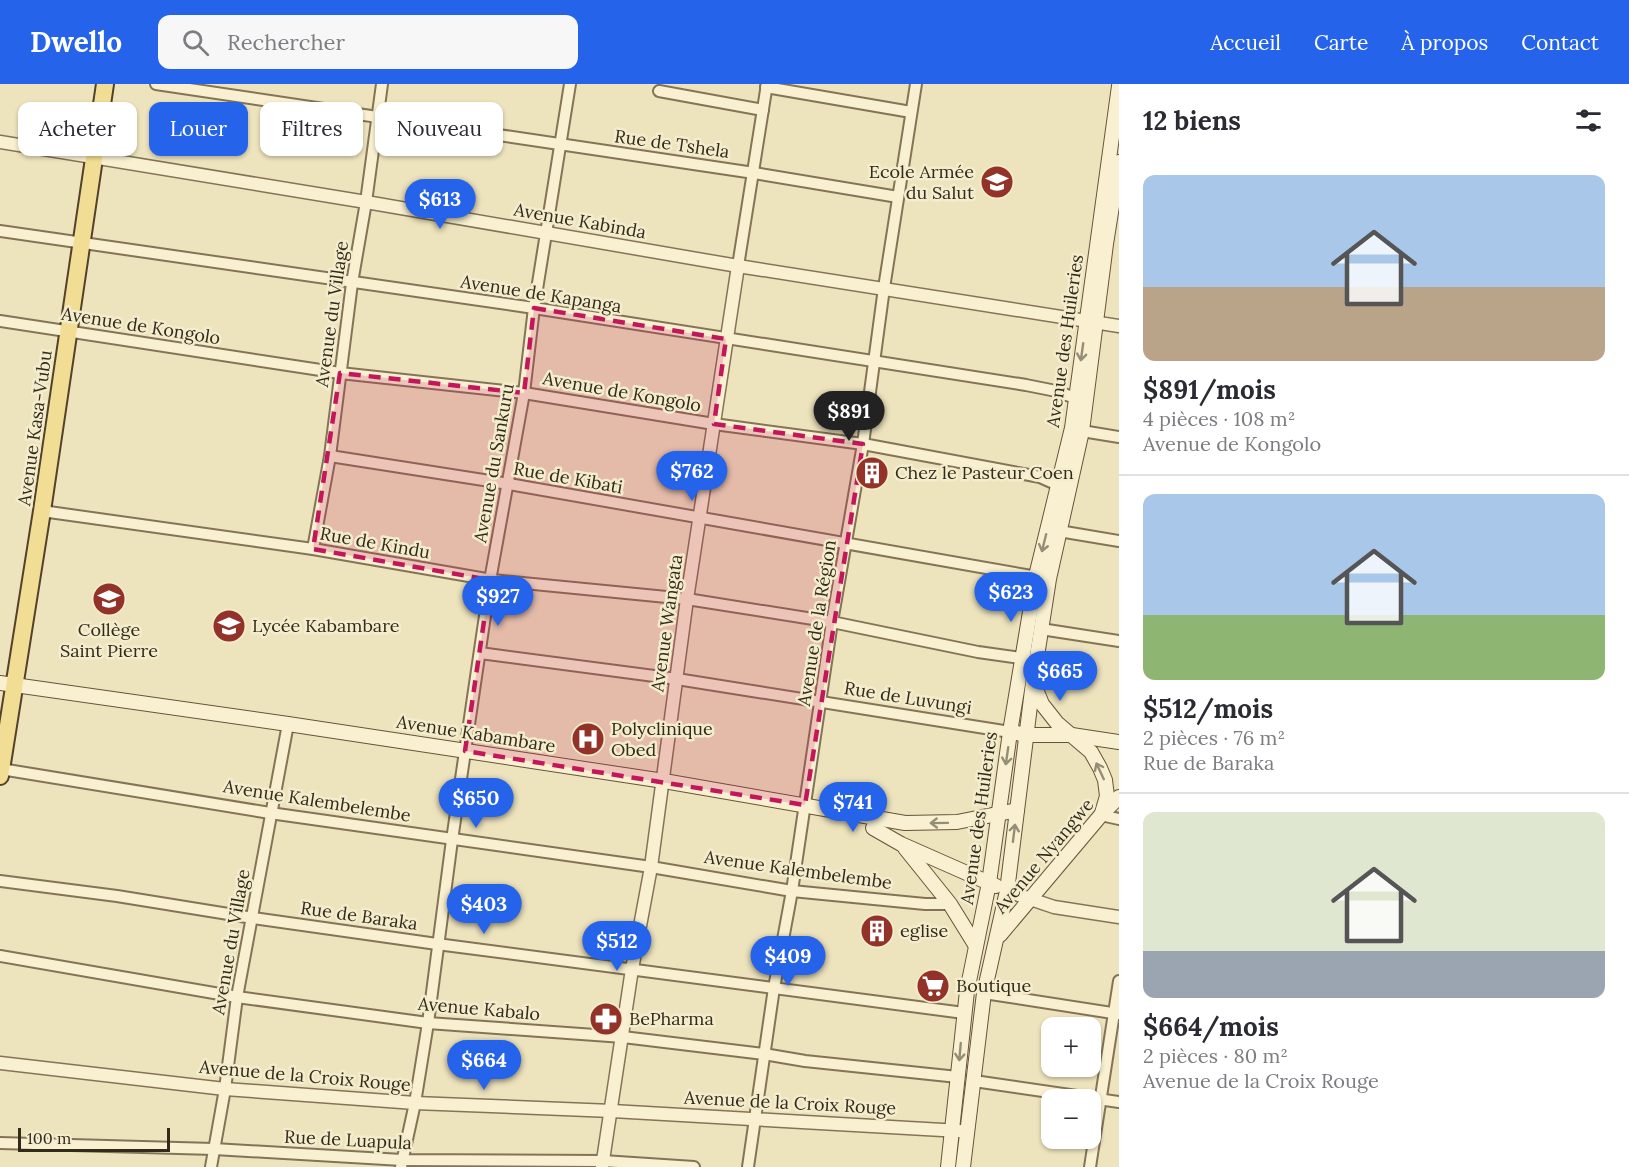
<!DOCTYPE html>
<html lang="fr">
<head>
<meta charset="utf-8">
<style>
  body { margin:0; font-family:Lora,serif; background:#f7f7f7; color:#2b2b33; height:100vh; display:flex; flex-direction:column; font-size:22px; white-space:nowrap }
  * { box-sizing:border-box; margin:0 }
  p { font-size:20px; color:#7c7c81 }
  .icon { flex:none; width:33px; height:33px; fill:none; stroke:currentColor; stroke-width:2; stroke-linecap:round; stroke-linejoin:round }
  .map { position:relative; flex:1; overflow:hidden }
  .drawer { display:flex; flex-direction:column; background:#fff; width:510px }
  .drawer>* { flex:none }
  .banner { position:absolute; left:18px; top:18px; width:570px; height:54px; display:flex; gap:12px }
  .fabs { position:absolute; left:1041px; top:933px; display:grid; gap:12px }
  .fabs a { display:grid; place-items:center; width:60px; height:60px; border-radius:12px; background:#fff; box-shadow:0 2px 4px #0004; font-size:30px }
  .scale { position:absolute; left:18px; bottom:15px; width:152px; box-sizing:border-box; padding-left:6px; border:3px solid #342a1b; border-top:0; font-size:16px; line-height:21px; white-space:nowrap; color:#342a1b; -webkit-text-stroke:4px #f4edcd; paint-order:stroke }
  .price { position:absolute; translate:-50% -51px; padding:0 14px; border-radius:21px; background:#2563eb; color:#fff; font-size:20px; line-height:39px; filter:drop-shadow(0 2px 3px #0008) }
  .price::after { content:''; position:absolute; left:50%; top:36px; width:18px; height:14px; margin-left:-9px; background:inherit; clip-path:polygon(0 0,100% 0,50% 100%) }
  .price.current { background:#222; color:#fff }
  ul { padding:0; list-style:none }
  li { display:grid; align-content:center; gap:12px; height:318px; padding:0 24px }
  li+li { border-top:2px solid #e1e1e2 }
  li span { display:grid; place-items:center; height:186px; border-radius:12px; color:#555 }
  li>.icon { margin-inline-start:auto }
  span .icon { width:108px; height:108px; fill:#fffc; stroke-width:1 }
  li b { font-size:26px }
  h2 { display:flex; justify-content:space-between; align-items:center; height:72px; padding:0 24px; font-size:26px }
  .pill { padding:0 21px; border-radius:12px; background:#fff; box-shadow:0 2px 4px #0004; font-size:21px; line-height:54px }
  .pill.current { background:#2563eb; color:#fff }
  header { display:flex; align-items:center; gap:36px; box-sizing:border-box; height:84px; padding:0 30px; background:#2563eb; color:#fff }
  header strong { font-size:28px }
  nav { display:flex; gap:33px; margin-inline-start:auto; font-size:21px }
  .search { width:420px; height:54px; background:#f7f7f7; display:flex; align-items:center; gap:15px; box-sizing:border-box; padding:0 21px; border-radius:12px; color:#7c7c81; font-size:22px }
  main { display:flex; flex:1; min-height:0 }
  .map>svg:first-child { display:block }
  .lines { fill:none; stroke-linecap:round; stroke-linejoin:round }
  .minor-casing { stroke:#847457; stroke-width:14 }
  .tertiary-casing { stroke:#847457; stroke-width:15 }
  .secondary-casing { stroke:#66543a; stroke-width:16 }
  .primary-casing { stroke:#52412b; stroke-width:20 }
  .minor { stroke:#f8f0d0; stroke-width:10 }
  .tertiary { stroke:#f8f0d0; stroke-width:12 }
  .secondary { stroke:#f8f0d0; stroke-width:14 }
  .primary { stroke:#f1dd94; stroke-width:16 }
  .oneway { stroke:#968d76 }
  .marked { fill:#c2185b; fill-opacity:0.2; stroke:#c2185b; stroke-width:4.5; stroke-dasharray:12 8; stroke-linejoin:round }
  .labels { text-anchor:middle; stroke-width:5; stroke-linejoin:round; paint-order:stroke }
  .street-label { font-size:18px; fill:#342a1b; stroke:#f4edcd }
  .poi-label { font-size:18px; fill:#342a1b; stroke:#f4edcd; text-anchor:start }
</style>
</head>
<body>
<header>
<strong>Dwello</strong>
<div class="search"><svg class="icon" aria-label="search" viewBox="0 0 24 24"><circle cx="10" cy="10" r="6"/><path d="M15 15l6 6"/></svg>Rechercher</div>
<nav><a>Accueil</a><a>Carte</a><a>À propos</a><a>Contact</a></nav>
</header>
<main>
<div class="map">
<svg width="1119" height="1083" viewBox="0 0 1119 1083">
  <rect width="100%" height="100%" fill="#ede3bd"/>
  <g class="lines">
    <defs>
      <g id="minor">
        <polyline points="156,0 754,89 898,113"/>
        <polyline points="766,3 911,28"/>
        <polyline points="659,7 763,26"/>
        <polyline points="0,147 534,224 1026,301 1056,307 1075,314"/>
        <polyline points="738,182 767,0"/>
        <polyline points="0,237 340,289 524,309 714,340 863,360 1040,393 1058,401"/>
        <polyline points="1082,347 1119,353"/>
        <polyline points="330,372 509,400 1043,494"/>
        <polyline points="42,427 313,465 492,496 687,515 832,538 978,568 1021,574"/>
        <polyline points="1059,447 1119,457"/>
        <polyline points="313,465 330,372 352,199 366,118 382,0"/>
        <polyline points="1041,545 1119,557"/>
        <polyline points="480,569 677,595 1010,648"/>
        <polyline points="1,685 270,729 651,783 792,807 925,820 950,820"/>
        <polyline points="1101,731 1119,735"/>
        <polyline points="0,797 117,812 253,834 437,860 964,929"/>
        <polyline points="0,872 237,913 428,939 623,953 764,970 805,977 958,993"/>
        <polyline points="984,909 1119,930"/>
        <polyline points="974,997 1119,1018"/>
        <polyline points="0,1059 214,1065 402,1076 603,1077 694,1083"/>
        <polyline points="211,1083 225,1005 237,913 288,640"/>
        <polyline points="401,1083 415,1019 428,939 452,756 491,491 524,309 534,224 570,0"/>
        <polyline points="748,1083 774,904 792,807 832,538 863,360 884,204 916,0"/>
        <polyline points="1090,1083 1119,897"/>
      </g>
      <g id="tertiary">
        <polyline points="0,58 366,118 738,182 1119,242"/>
        <polyline points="1007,807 1054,823 1119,833"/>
        <polyline points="0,979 225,1005 415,1019 612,1027 960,1047"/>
        <polyline points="602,1083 632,885 651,783 687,515 738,182"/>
      </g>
      <g id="secondary">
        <polyline points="1033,598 1042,620 1057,639 1091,668 1100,684 1105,696 1107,712 1102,729"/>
        <polyline points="0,599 288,640 664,697 905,739 957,738 1017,726"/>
        <polyline points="1017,649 1025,651 1072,651 1119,658"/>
        <polyline points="873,744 901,760 996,802"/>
        <polyline points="905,764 950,820 976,862"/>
        <polyline points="1000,851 1101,731 1119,713"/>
        <polyline points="948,1083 967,907 989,799 1010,648 1036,492 1072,344 1119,2"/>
        <polyline points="963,1083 984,909 1007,807 1033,598 1049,495 1082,347 1106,160 1119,78"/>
      </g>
      <polyline id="primary" points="0,692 42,427 105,0"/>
    </defs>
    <use href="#minor" class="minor-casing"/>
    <use href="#tertiary" class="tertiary-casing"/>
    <use href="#secondary" class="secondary-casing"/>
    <use href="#primary" class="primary-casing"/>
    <use href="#minor" class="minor"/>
    <use href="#tertiary" class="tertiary"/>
    <use href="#secondary" class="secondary"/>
    <use href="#primary" class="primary"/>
  </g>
  <defs><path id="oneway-shaft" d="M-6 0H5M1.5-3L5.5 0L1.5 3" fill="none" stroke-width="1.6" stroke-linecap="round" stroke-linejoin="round" transform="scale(1.5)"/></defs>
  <g class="oneway">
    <use href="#oneway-shaft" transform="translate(1082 268) rotate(98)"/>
    <use href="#oneway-shaft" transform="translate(1044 459) rotate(104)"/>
    <use href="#oneway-shaft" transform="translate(1007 672) rotate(98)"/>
    <use href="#oneway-shaft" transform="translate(1100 687) rotate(-115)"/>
    <use href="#oneway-shaft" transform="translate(939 739) rotate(179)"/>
    <use href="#oneway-shaft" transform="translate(1014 749) rotate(-83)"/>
    <use href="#oneway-shaft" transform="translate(960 968) rotate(95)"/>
  </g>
  <path class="marked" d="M534 224 726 255 714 340 863 360 805 721 465 667 490 496 313 465 340 289 524 309Z"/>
  <defs>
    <symbol id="school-disc" viewBox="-11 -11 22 22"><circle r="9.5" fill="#923228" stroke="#f4edcd"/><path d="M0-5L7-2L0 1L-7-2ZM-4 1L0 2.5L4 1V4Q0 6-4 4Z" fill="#fff"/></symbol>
    <symbol id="building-disc" viewBox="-11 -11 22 22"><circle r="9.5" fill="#923228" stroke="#f4edcd"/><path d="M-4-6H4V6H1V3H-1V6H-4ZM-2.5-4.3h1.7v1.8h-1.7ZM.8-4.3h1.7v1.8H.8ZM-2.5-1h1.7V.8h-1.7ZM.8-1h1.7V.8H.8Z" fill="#fff"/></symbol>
    <symbol id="hospital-disc" viewBox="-11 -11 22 22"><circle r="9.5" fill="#923228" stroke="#f4edcd"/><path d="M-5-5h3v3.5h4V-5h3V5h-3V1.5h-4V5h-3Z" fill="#fff"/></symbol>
    <symbol id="supermarket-disc" viewBox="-11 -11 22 22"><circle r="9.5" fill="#923228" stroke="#f4edcd"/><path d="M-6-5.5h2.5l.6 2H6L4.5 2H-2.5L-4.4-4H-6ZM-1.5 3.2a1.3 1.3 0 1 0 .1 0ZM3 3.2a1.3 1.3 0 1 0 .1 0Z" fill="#fff"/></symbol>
    <symbol id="pharmacy-disc" viewBox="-11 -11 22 22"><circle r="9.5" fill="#923228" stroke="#f4edcd"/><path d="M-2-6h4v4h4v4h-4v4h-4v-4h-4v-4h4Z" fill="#fff"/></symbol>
  </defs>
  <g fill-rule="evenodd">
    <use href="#school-disc" x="978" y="79" width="38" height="38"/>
    <use href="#building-disc" x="853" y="370" width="38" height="38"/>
    <use href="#school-disc" x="90" y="496" width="38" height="38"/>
    <use href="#school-disc" x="210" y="523" width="38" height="38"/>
    <use href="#hospital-disc" x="569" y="636" width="38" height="38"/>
    <use href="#building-disc" x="858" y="828" width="38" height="38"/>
    <use href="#supermarket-disc" x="914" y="883" width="38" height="38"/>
    <use href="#pharmacy-disc" x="587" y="916" width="38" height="38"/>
  </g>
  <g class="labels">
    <g class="street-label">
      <text transform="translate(672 60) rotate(8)" y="6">Rue de Tshela</text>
      <text transform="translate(580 137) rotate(10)" y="6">Avenue Kabinda</text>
      <text transform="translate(541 210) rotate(9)" y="6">Avenue de Kapanga</text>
      <text transform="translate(332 230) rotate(-82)" y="6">Avenue du Village</text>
      <text transform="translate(141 242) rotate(9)" y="6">Avenue de Kongolo</text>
      <text transform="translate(1065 257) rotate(-82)" y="6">Avenue des Huileries</text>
      <text transform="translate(622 308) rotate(10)" y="6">Avenue de Kongolo</text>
      <text transform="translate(35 344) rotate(-82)" y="6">Avenue Kasa-Vubu</text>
      <text transform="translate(494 379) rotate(-80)" y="6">Avenue du Sankuru</text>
      <text transform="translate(568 394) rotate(10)" y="6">Rue de Kibati</text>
      <text transform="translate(375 459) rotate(10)" y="6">Rue de Kindu</text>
      <text transform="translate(667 539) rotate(-82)" y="6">Avenue Wangata</text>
      <text transform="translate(817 539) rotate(-81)" y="6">Avenue de la Région</text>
      <text transform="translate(908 614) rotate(9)" y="6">Rue de Luvungi</text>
      <text transform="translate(476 650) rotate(9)" y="6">Avenue Kabambare</text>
      <text transform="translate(317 717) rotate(9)" y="6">Avenue Kalembelembe</text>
      <text transform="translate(979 734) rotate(-82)" y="6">Avenue des Huileries</text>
      <text transform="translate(1044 772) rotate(-50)" y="6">Avenue Nyangwe</text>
      <text transform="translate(798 786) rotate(8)" y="6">Avenue Kalembelembe</text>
      <text transform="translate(359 832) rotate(8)" y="6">Rue de Baraka</text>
      <text transform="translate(231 858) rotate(-80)" y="6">Avenue du Village</text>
      <text transform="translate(479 925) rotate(5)" y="6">Avenue Kabalo</text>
      <text transform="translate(305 992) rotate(5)" y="6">Avenue de la Croix Rouge</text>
      <text transform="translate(790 1019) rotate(3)" y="6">Avenue de la Croix Rouge</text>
      <text transform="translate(348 1056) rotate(3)" y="6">Rue de Luapula</text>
    </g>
    <g class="poi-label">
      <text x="974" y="94" text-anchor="end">Ecole Armée<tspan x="974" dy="21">du Salut</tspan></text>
      <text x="895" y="395">Chez le Pasteur Coen</text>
      <text x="252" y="548">Lycée Kabambare</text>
      <text x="109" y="552" text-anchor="middle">Collège<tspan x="109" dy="21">Saint Pierre</tspan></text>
      <text x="611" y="651">Polyclinique<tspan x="611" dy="21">Obed</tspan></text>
      <text x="900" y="853">eglise</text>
      <text x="956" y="908">Boutique</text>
      <text x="629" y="941">BePharma</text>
    </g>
  </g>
</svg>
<div class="fabs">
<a>+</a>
<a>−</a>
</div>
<div class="scale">100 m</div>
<b class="price" style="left:440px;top:146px">$613</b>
<b class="price current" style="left:849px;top:358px">$891</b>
<b class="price" style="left:692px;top:418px">$762</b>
<b class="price" style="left:1011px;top:539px">$623</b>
<b class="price" style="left:498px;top:543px">$927</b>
<b class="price" style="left:1060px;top:618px">$665</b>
<b class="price" style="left:476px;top:745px">$650</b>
<b class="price" style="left:853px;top:749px">$741</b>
<b class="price" style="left:484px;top:851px">$403</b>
<b class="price" style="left:617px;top:888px">$512</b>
<b class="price" style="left:788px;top:903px">$409</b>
<b class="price" style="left:484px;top:1007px">$664</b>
<div class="banner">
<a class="pill">Acheter</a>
<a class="pill current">Louer</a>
<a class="pill">Filtres</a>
<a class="pill">Nouveau</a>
</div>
</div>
<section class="drawer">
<h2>12 biens<svg class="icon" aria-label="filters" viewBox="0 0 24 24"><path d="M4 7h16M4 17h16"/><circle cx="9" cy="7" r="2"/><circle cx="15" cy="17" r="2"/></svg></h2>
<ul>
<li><span style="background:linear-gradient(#a9c7e8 60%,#b9a48a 0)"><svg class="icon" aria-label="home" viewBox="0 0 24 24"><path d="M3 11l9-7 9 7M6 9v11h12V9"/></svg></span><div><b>$891/mois</b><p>4 pièces · 108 m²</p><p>Avenue de Kongolo</p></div></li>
<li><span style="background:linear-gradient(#a9c7e8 65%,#8fb573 0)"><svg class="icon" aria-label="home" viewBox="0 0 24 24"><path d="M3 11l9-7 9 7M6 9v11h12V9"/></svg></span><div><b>$512/mois</b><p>2 pièces · 76 m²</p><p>Rue de Baraka</p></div></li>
<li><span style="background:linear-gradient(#dfe7d0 75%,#9aa5b1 0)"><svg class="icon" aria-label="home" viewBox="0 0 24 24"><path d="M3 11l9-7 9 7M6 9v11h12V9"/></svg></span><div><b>$664/mois</b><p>2 pièces · 80 m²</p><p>Avenue de la Croix Rouge</p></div></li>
</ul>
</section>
</main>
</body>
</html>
